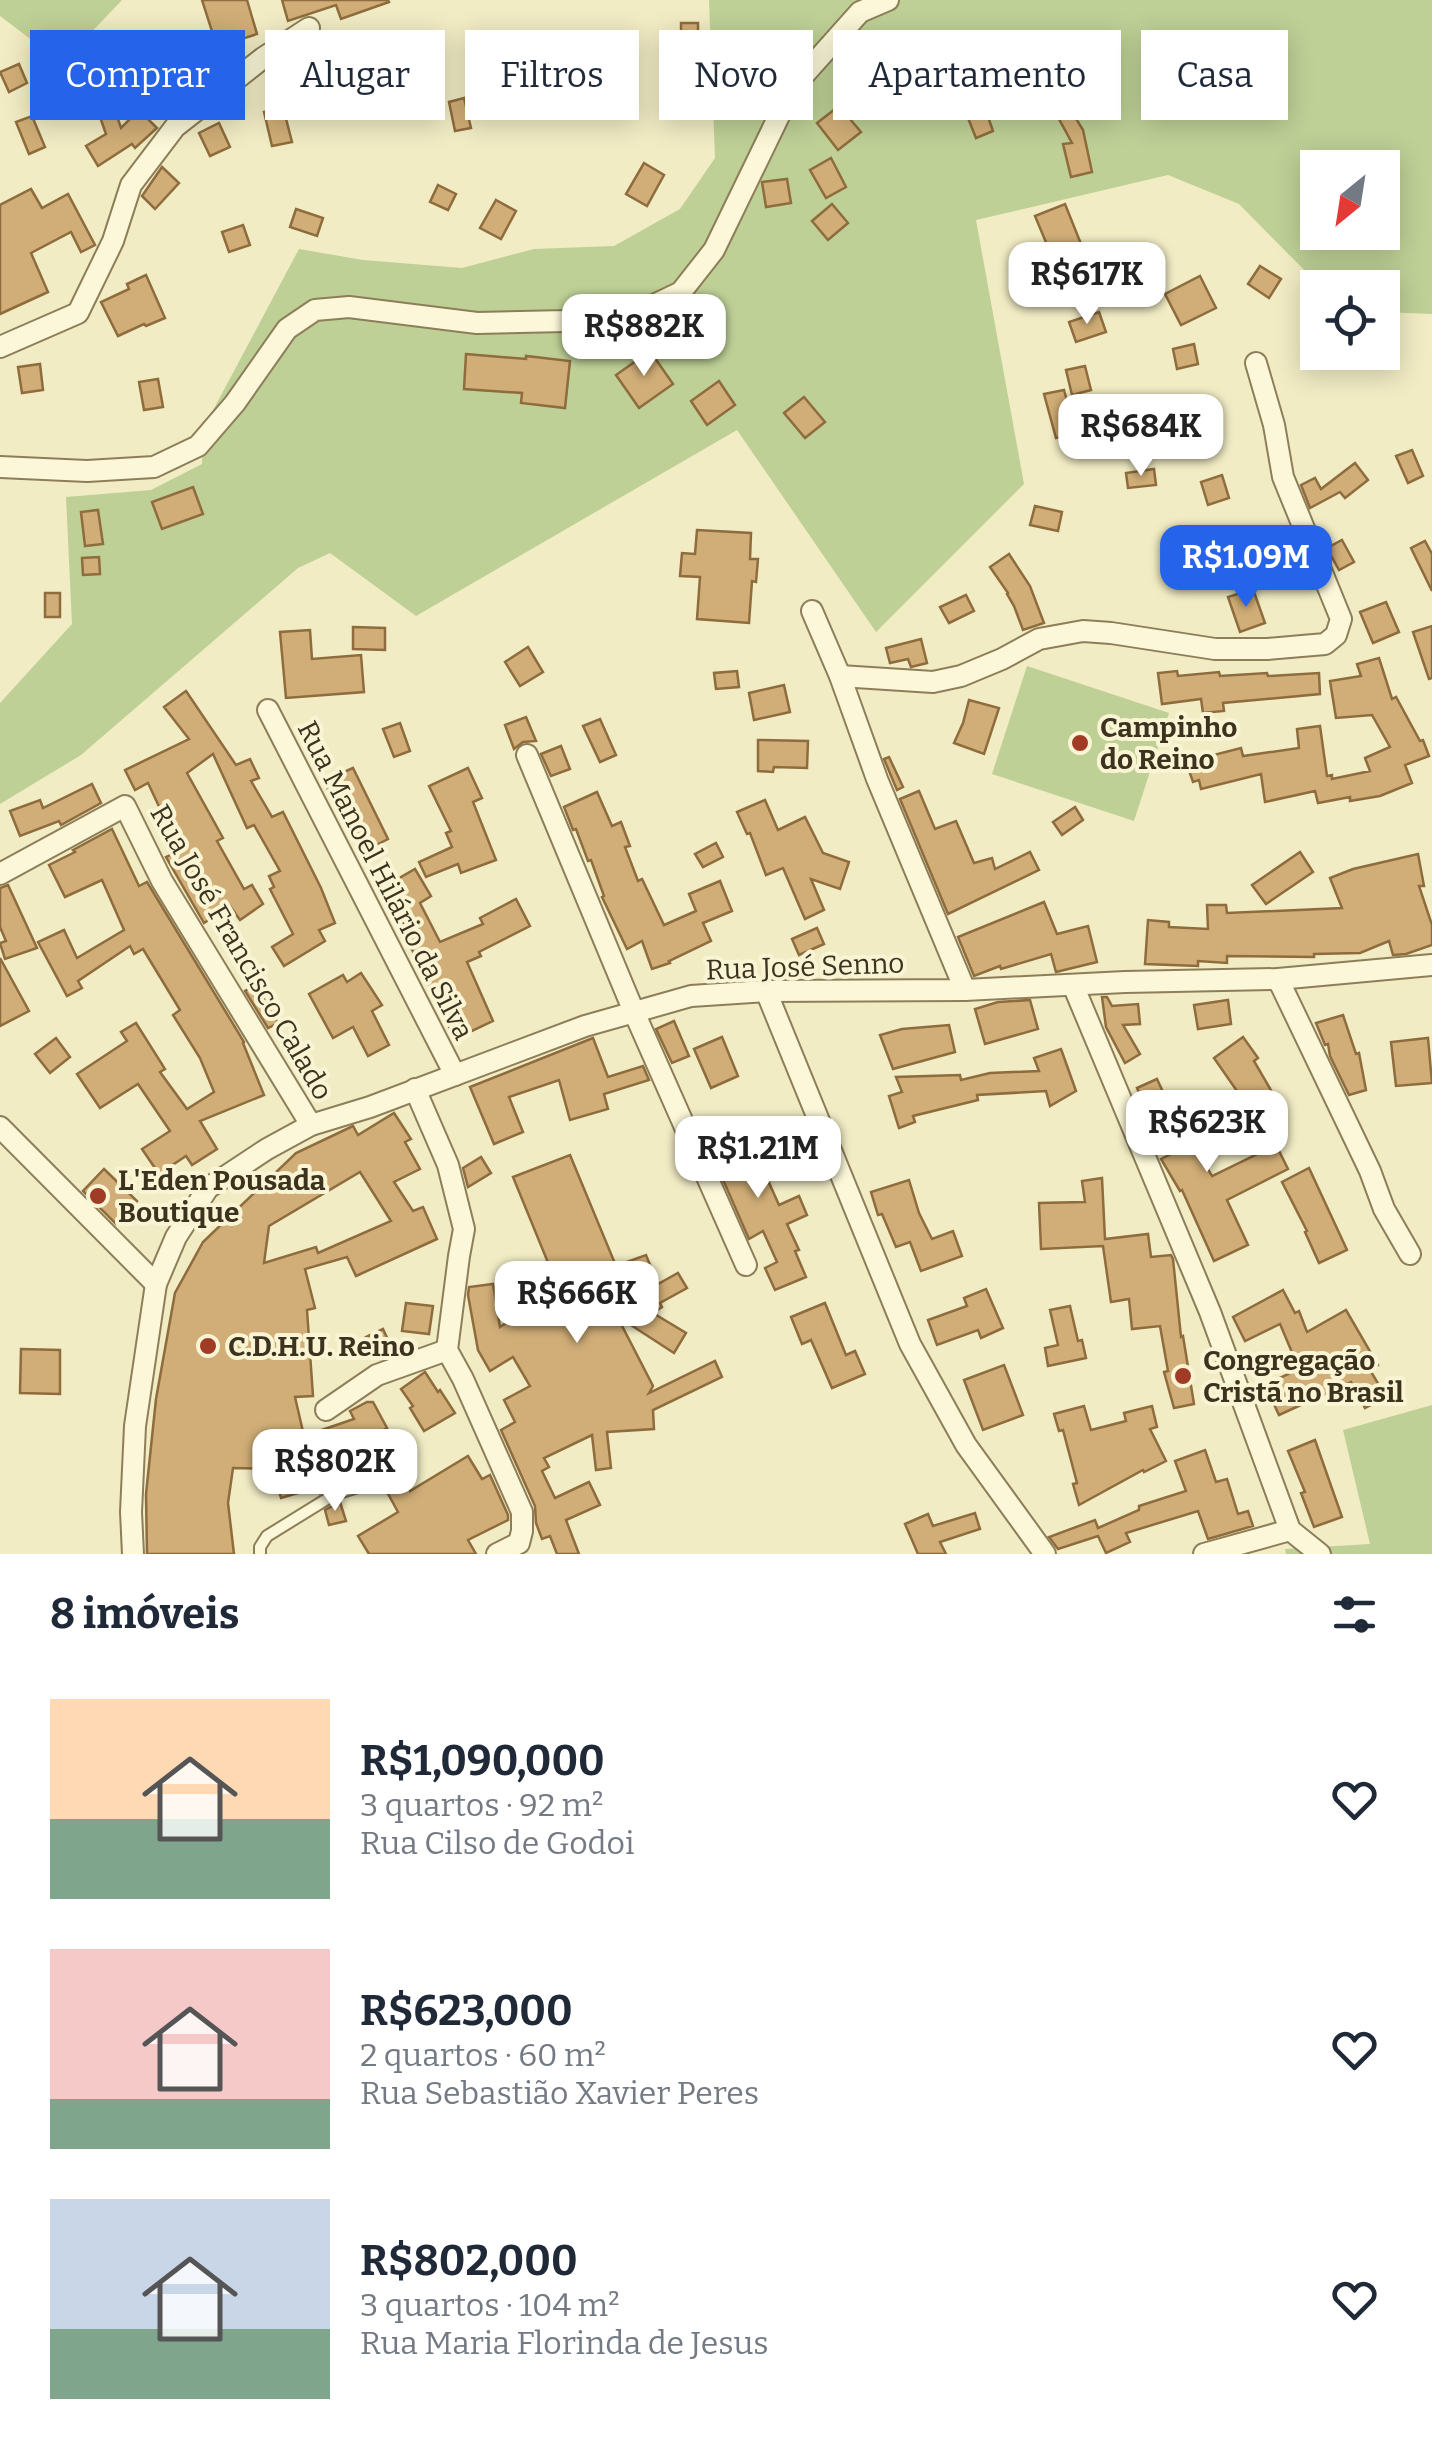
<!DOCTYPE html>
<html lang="pt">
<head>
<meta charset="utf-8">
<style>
  body { margin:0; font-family:Bitter,serif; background:#f6f6f7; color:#1f2937; height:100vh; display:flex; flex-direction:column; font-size:38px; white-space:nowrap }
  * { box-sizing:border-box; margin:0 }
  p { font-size:32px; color:#747a83 }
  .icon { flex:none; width:55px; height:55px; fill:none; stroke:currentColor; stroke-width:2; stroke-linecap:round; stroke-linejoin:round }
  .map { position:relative; height:1554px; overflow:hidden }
  .panel { display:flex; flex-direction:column; background:#fff; flex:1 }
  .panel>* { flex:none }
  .guide { position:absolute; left:30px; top:30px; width:1372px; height:90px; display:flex; gap:20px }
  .needle { width:65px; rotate:210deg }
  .tools { position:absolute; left:1300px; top:150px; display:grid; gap:20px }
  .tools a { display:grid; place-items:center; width:100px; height:100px; border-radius:0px; background:#fff; box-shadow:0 5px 25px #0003; font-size:50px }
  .price { position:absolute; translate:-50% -85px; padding:0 22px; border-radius:20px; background:#fff; color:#222; font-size:32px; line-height:65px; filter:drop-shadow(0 2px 5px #0008) }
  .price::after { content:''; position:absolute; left:50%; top:60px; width:30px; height:22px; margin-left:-15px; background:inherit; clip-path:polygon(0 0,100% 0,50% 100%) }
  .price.current { background:#2563eb; color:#fff }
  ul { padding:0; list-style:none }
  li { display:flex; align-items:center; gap:30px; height:250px; padding:0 50px }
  li span { display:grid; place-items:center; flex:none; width:280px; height:200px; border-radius:0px; color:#555 }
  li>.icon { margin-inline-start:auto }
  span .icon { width:120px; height:120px; fill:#fffc; stroke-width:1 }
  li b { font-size:42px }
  h2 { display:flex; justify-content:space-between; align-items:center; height:120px; padding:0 50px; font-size:42px }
  .tag { padding:0 35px; border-radius:0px; background:#fff; box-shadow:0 5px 25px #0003; font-size:35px; line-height:90px }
  .tag.current { background:#2563eb; color:#fff }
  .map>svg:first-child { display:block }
  .green { fill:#bed096; fill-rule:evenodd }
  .building { fill:#d1ae77; stroke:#8e6c3d; stroke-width:2.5; fill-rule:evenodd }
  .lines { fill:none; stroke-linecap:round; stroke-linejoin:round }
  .service-casing { stroke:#8d7e59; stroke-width:14 }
  .minor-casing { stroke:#8d7e59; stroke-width:24 }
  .service { stroke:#fbf7d8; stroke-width:10 }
  .minor { stroke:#fbf7d8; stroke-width:20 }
  .poi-dot { fill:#a03b25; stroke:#f8f4d4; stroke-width:4 }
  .labels { text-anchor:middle; stroke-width:8; stroke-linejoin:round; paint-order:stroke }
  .poi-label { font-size:28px; font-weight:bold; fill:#3c321e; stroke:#f8f4d4; text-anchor:start }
  .street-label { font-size:28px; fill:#3c321e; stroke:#f8f4d4 }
</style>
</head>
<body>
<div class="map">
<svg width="1432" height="1554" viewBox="0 0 1432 1554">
  <rect width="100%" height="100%" fill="#f1ecc4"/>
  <g class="green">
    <polygon points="0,0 122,0 62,63 0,16"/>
    <path d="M709 0H1432V314L1383 312 1382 288 1321 287 1239 204 1168 175 976 220 1024 484 876 632 737 430 416 616 330 553 298 568 81 755 0 804V703L72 624 66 497 151 490 202 464 203 429 299 249 363 260 462 268 534 249 614 246 680 209 715 158ZM1318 168H1382V232H1318Z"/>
    <polygon points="1027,666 1169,713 1134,821 992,774"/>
    <polygon points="1432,1405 1432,1554 1286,1554 1285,1549 1370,1544 1343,1430"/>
  </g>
  <g class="building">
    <polygon points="202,0 247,0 257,34 217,47"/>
    <polygon points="282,0 388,0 389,2 341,19 336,5 288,21"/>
    <rect x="681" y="23" width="17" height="36"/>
    <polygon points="110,39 128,62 105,81 121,128 139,110 157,128 135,148 132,144 98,166 86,146 106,134 92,94 69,85 69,78 77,59 82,61"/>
    <polygon points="165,56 187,89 168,101 147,68"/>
    <polygon points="19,64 27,83 9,92 0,72"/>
    <polygon points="464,98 471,128 455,131 449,102"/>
    <polygon points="839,106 861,132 838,150 817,123"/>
    <polygon points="283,107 292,142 272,146 264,112"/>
    <polygon points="986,111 993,131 976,138 968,118"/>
    <polygon points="1072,112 1083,130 1092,172 1071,177 1063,144 1072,143 1059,119"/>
    <polygon points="32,116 45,147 29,154 16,122"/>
    <polygon points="219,123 230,147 210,156 199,133"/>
    <polygon points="831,158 846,187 826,198 810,170"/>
    <polygon points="644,163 664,175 647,206 626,194"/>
    <polygon points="162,167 179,183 155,209 142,196"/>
    <polygon points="787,179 791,203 766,207 762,182"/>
    <polygon points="438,185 456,194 448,210 430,202"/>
    <polygon points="31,189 42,208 68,194 95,245 81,252 71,232 31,253 48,292 0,314 0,205"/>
    <polygon points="496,200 516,211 501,239 480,228"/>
    <polygon points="832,204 848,223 828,240 812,221"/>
    <polygon points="1065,204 1083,249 1087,248 1093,267 1103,264 1104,268 1138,260 1142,278 1109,286 1113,299 1083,308 1071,268 1067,269 1060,249 1050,252 1035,216"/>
    <polygon points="296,209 323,218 317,236 290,227"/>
    <polygon points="243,225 250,245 229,252 222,232"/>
    <polygon points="1260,266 1281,279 1269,298 1248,284"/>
    <polygon points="146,275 165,318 146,326 144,324 118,336 101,302 129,289 127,284"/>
    <polygon points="1200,276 1216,308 1181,325 1165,294"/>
    <polygon points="1099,312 1106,332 1076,342 1069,322"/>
    <polygon points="1194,344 1198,364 1177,369 1173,349"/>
    <polygon points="650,351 673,384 639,408 616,375"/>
    <polygon points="466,354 526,359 526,356 570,361 565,408 521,403 522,393 464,389"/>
    <polygon points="40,364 43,390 22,393 18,367"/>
    <polygon points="1085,366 1091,390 1072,395 1066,370"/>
    <polygon points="158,379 163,407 144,410 139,382"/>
    <polygon points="719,381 735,405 707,425 691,401"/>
    <polygon points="1064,390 1076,433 1056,438 1044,394"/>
    <polygon points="804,397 825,422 805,438 784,413"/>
    <polygon points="1114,414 1123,433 1099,444 1090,425"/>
    <polygon points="1412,450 1423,476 1408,483 1396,456"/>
    <polygon points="1355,463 1368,480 1345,498 1340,492 1310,508 1301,485 1315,478 1321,489"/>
    <polygon points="1154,469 1156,485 1128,488 1126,473"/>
    <polygon points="1222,475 1229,498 1208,505 1201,482"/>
    <polygon points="193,487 203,514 162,529 152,502"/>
    <polygon points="1035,506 1062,512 1058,531 1030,525"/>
    <polygon points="98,510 103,544 85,546 81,512"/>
    <polygon points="697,530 751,533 750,559 758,559 756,582 752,581 749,623 697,619 700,577 680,576 682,553 695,554"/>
    <polygon points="1195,539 1195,555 1174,556 1173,540"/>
    <polygon points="1342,540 1354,562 1339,570 1327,548"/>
    <polygon points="1425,541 1432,554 1432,591 1411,548"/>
    <polygon points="1205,551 1232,552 1231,579 1204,578"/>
    <polygon points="1009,554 1030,586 1044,623 1023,630 1014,606 1007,594 1008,593 990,567"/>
    <polygon points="99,557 100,574 83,575 82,558"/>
    <polygon points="1253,589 1265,623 1240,632 1228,597"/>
    <rect x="45" y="593" width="15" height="24"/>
    <polygon points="966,595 974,611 949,623 940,607"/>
    <polygon points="1386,602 1399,632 1373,643 1360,612"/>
    <polygon points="1432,626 1432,678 1429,679 1413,632"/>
    <polygon points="353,627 385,628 385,650 353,649"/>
    <polygon points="310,630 312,659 361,655 364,692 286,698 280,632"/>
    <polygon points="921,639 927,663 911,667 908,659 890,663 886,648"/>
    <polygon points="528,647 543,672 520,686 505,662"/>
    <polygon points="1379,658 1392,699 1396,697 1420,741 1423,740 1429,756 1405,765 1412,783 1380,796 1350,801 1350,797 1318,803 1315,791 1265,802 1261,774 1201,789 1199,780 1193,782 1186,762 1241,748 1243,756 1299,748 1297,729 1320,726 1327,776 1332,775 1332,779 1370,771 1365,758 1390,747 1372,715 1336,718 1330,681 1361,676 1357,664"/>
    <polygon points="737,671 739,687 716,689 714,673"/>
    <polygon points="1177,671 1178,676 1219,672 1220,676 1267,673 1268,676 1319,673 1320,694 1223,703 1224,711 1203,713 1201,699 1162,704 1158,673"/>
    <polygon points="784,685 790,712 754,720 749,693"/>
    <polygon points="186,691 236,765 250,759 259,778 251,781 272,817 283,812 321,888 335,923 319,930 325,941 284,966 272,947 293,934 270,889 274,887 269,876 280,871 254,825 247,828 213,754 187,773 223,838 217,841 244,889 252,885 263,904 240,920 230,906 204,923 166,857 177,852 158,818 163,815 148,783 135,790 125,770 189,739 164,707"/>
    <polygon points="969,700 999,708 984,754 954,743 963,723"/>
    <polygon points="526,717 536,741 523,742 514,749 505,725"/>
    <polygon points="600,719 616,755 600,762 583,726"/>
    <polygon points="400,723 410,751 394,757 383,729"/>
    <polygon points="758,740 808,741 807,768 774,767 773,772 758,771"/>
    <polygon points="561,746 570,769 551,776 541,754"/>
    <polygon points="889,757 903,787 897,790 884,759"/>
    <polygon points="353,768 388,839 363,852 339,807 336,809 324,781"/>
    <polygon points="468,768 482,798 473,802 496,860 461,873 458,864 426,877 419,862 452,847 446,833 451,831 429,786"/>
    <polygon points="92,784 101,803 61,825 59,821 20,836 10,811 40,800 43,808"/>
    <polygon points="919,791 935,829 956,821 974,863 992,858 995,869 1030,852 1039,870 948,914 900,799"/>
    <polygon points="597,792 612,826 621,822 630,846 625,847 638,881 642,879 664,925 696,911 689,894 720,881 732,911 703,923 711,941 669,961 670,963 652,969 642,941 627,949 602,897 604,896 591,860 588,861 576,829 573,830 564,807"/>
    <polygon points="765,800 778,830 805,817 823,853 849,862 840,889 811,879 824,910 805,919 783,868 766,875 750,833 747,834 737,812"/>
    <polygon points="1075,807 1083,820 1062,835 1053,822"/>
    <polygon points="112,829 139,886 147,882 244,1042 243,1043 264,1095 200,1121 217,1149 192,1165 186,1156 159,1174 142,1149 170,1131 138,1084 100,1108 77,1074 127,1041 121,1032 136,1023 165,1069 160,1072 187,1109 214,1092 200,1058 173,1015 180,1010 143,949 134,954 130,946 78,981 82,988 67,996 38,942 64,930 77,958 124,930 102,880 65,897 49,865 75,852 73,850"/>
    <polygon points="716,843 723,857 703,867 695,854"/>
    <polygon points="1300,852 1313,872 1266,904 1252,885"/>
    <polygon points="1418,854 1424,886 1419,886 1432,925 1432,945 1406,954 1393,955 1389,941 1360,953 1314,954 1314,957 1227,956 1227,963 1198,961 1198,966 1145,964 1148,920 1169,922 1169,927 1208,929 1207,905 1226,905 1227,913 1342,908 1330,878 1353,869"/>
    <polygon points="415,869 431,896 420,903 440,942 483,924 480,918 516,899 530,926 479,952 481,956 467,962 493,1021 455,1039 406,937 410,935 382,888"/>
    <polygon points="8,885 37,948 5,959 0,943 6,941 0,927 0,888"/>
    <polygon points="1044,902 1057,934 1088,926 1097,962 1056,972 1051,954 1001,969 1000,966 974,976 958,937"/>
    <polygon points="817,928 824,944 799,955 792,939"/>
    <polygon points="0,958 29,1011 0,1026"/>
    <polygon points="361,973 382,1005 372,1011 389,1045 368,1056 353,1027 333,1038 309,994 343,975 347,982"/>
    <polygon points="256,985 278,1023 268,1028 245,991"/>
    <polygon points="1102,997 1107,997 1112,1006 1138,1004 1140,1024 1123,1025 1140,1054 1125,1063 1106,1027"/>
    <polygon points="1030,1000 1038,1029 985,1044 975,1009 998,1002"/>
    <polygon points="1228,1000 1231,1024 1198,1029 1194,1005"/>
    <polygon points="1343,1015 1356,1054 1359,1053 1366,1090 1349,1095 1330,1056 1328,1044 1325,1045 1316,1023"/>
    <polygon points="674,1021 689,1056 672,1063 656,1029"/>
    <polygon points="949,1025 955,1052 893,1069 880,1035 902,1029"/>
    <polygon points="722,1037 738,1076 711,1088 694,1049"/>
    <polygon points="1243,1037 1258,1058 1254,1061 1276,1099 1246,1116 1233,1093 1237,1091 1214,1058"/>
    <polygon points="56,1038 70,1057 50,1073 35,1054"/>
    <polygon points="593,1038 608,1077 643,1066 649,1080 604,1094 608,1109 570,1120 559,1080 509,1097 523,1132 494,1144 470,1087"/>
    <polygon points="1428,1038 1432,1083 1396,1086 1391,1042"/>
    <polygon points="1061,1049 1076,1091 1050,1106 1046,1091 977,1095 978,1100 913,1116 915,1122 899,1128 889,1096 902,1092 896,1077 960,1075 961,1080 990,1073 1039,1071 1034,1058"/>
    <polygon points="1157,1079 1170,1107 1175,1104 1185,1119 1180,1122 1212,1176 1276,1145 1288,1169 1227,1200 1248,1245 1214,1261 1182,1190 1180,1191 1161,1159 1171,1154 1150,1119 1137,1088"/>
    <path d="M394 1113 411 1139 405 1142 420 1169 394 1182 413 1211 423 1207 437 1239 356 1276 347 1257 305 1269 315 1308 307 1310 313 1396 295 1397 304 1436 354 1419 350 1411 367 1402H373L387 1428 356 1445 364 1467 333 1478 335 1485 320 1493 319 1487 281 1498 273 1469 233 1468 228 1503 234 1554H147L146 1494 156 1399 175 1293 203 1242 296 1153 353 1126 358 1135ZM360 1172 391 1221 318 1253 316 1247 264 1263 269 1226Z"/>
    <polygon points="732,1119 748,1149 753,1147 779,1205 799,1196 807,1215 787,1224 799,1250 795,1251 806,1277 775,1290 765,1268 777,1262 763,1231 749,1239 703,1134"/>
    <polygon points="570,1155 616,1266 646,1255 658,1284 678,1273 687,1288 660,1303 662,1307 653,1313 686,1333 674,1353 617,1316 653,1386 649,1393 715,1361 722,1377 653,1410 654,1429 607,1432 611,1468 596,1470 592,1435 544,1458 549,1467 542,1471 555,1498 589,1482 600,1505 566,1520 579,1554 557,1554 550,1536 542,1539 536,1523 535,1506 501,1430 515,1422 504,1400 530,1386 513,1357 490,1371 478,1350 468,1295 469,1287 493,1284 500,1327 523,1312 524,1314 558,1287 513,1177"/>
    <polygon points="481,1157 491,1173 468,1187 463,1168"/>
    <polygon points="1309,1168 1347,1250 1319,1263 1305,1232 1307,1231 1282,1182"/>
    <polygon points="104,1169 137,1201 116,1224 83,1191"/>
    <polygon points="1102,1178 1105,1239 1148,1234 1151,1257 1171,1255 1173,1259 1181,1337 1183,1336 1194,1404 1174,1408 1164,1372 1168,1371 1160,1326 1132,1329 1129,1299 1111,1302 1103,1246 1041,1249 1039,1203 1085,1202 1082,1181"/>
    <polygon points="909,1180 919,1213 932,1239 953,1231 962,1256 921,1271 910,1242 896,1247 882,1214 878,1215 871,1192"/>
    <polygon points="986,1289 1003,1328 981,1338 978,1330 937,1345 928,1320 967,1306 964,1298"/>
    <polygon points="1283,1290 1295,1313 1299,1311 1307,1332 1346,1310 1378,1365 1370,1370 1386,1397 1365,1408 1351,1382 1279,1415 1265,1385 1299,1369 1280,1324 1245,1341 1233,1317"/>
    <polygon points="406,1303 433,1306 429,1334 402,1331"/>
    <polygon points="825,1303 846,1355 855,1351 865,1374 832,1388 811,1340 802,1344 791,1317"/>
    <polygon points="1070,1306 1078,1341 1082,1340 1086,1358 1048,1366 1045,1348 1058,1345 1050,1310"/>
    <polygon points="383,1329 394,1353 381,1359 366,1337"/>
    <polygon points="21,1349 60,1350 60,1394 20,1393"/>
    <polygon points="1004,1365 1023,1415 983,1430 964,1380"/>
    <polygon points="425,1372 438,1392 440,1390 455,1413 424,1431 410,1408 413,1406 401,1389"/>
    <polygon points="1084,1406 1091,1430 1126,1421 1124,1413 1152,1406 1157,1427 1150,1429 1166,1461 1144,1472 1143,1470 1079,1505 1073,1484 1077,1483 1063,1430 1059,1431 1054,1414"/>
    <polygon points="1315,1440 1342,1517 1314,1527 1301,1493 1305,1492 1288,1451"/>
    <polygon points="1205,1450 1216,1482 1227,1479 1238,1514 1248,1511 1253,1526 1208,1539 1198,1511 1126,1533 1130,1542 1106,1553 1098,1536 1058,1549 1049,1537 1095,1520 1098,1528 1139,1510 1139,1506 1186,1491 1175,1461"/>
    <polygon points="468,1456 482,1479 490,1475 508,1515 508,1520 468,1540 476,1554 369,1554 358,1536 398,1512 376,1472 393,1462 410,1491"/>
    <polygon points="340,1502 346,1521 329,1525 325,1510"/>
    <polygon points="975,1513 980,1529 940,1542 946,1554 918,1554 905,1524 928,1514 933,1526"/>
  </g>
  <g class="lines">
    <defs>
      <polyline id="service" points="260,1554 260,1547 267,1536 335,1494 371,1483"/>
      <g id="minor">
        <polyline points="0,347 78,313 113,241 131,185 175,127 263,58 309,28"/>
        <polyline points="0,467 87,471 154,467 198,446 235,403 287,329 315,310 349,307 477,323 566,321 637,313 681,292 714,250 793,87 860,12 888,0"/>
        <polyline points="812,611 840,676 877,779 965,990"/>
        <polyline points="840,676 933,682 961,676 1002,659 1039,639 1083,631 1111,633 1215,649 1268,649 1325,644 1336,635 1341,619 1283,477 1274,425 1256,363"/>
        <polyline points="268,710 455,1075"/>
        <polyline points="527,755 634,1012 746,1265"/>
        <polyline points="0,874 125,806 162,881 311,1125"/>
        <polyline points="1278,979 1370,1171 1384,1209 1410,1254"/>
        <polyline points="1073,985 1210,1312 1290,1530"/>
        <polyline points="766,991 910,1344 966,1445 1045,1554"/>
        <polyline points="415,1089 448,1165 464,1229 459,1256 447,1350 463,1379 522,1512 522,1531 519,1543 497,1554"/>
        <polyline points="0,1127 156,1284"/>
        <polyline points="326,1410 377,1375 447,1350"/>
        <polyline points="1290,1530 1320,1554"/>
        <polyline points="133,1554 131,1512 135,1426 156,1284 176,1237 208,1188 267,1149 311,1125 370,1107 585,1026 691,996 766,991 965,990 1125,982 1278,979 1432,965"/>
        <polyline points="1204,1554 1290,1530"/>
      </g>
    </defs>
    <use href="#service" class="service-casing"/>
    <use href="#minor" class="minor-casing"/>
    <use href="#service" class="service"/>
    <use href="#minor" class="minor"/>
  </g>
  <g class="poi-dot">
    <circle cx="1080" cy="743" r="10"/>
    <circle cx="98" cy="1196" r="10"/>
    <circle cx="208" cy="1346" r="10"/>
    <circle cx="1183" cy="1376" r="10"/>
  </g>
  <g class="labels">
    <g class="poi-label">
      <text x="1100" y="737">Campinho<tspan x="1100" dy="32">do Reino</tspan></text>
      <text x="118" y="1190">L'Eden Pousada<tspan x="118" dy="32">Boutique</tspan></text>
      <text x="228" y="1356">C.D.H.U. Reino</text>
      <text x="1203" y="1370">Congregação<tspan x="1203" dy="32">Cristã no Brasil</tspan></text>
    </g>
    <g class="street-label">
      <text transform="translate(386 880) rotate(63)" y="10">Rua Manoel Hilário da Silva</text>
      <text transform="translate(242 952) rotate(60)" y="10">Rua José Francisco Calado</text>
      <text transform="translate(805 966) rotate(-2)" y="10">Rua José Senno</text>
    </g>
  </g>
</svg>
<div class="tools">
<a><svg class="needle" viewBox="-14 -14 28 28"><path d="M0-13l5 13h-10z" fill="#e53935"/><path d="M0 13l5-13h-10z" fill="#747a83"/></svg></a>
<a><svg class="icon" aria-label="locate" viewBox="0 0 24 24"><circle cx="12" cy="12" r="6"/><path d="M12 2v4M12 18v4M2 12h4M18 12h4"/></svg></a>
</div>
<b class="price" style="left:1087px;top:327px">R$617K</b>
<b class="price" style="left:644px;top:379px">R$882K</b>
<b class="price" style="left:1141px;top:479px">R$684K</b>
<b class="price current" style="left:1246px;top:610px">R$1.09M</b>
<b class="price" style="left:1207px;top:1175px">R$623K</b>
<b class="price" style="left:758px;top:1201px">R$1.21M</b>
<b class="price" style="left:577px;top:1346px">R$666K</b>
<b class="price" style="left:335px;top:1514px">R$802K</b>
<div class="guide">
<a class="tag current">Comprar</a>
<a class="tag">Alugar</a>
<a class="tag">Filtros</a>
<a class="tag">Novo</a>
<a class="tag">Apartamento</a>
<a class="tag">Casa</a>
</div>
</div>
<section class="panel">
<h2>8 imóveis<svg class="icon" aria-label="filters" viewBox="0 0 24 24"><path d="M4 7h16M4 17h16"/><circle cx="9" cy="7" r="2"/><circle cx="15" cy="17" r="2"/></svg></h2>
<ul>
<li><span style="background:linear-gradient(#ffd9b3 60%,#7fa58c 0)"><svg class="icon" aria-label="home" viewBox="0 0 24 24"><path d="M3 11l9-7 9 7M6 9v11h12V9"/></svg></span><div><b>R$1,090,000</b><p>3 quartos · 92 m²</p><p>Rua Cilso de Godoi</p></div><svg class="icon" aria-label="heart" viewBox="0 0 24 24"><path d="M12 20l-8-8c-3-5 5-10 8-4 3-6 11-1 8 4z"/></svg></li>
<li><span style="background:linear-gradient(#f6c9c9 75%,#7fa58c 0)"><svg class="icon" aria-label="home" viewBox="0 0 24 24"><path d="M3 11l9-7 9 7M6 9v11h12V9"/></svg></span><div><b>R$623,000</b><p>2 quartos · 60 m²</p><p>Rua Sebastião Xavier Peres</p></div><svg class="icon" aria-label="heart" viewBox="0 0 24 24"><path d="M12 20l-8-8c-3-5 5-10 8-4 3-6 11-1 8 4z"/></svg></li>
<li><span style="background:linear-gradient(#c9d6e8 65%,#7fa58c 0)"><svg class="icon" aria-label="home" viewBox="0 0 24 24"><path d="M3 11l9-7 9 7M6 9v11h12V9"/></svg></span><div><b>R$802,000</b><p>3 quartos · 104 m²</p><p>Rua Maria Florinda de Jesus</p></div><svg class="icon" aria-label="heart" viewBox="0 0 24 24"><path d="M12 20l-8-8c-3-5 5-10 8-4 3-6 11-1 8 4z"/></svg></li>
</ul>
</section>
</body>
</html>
